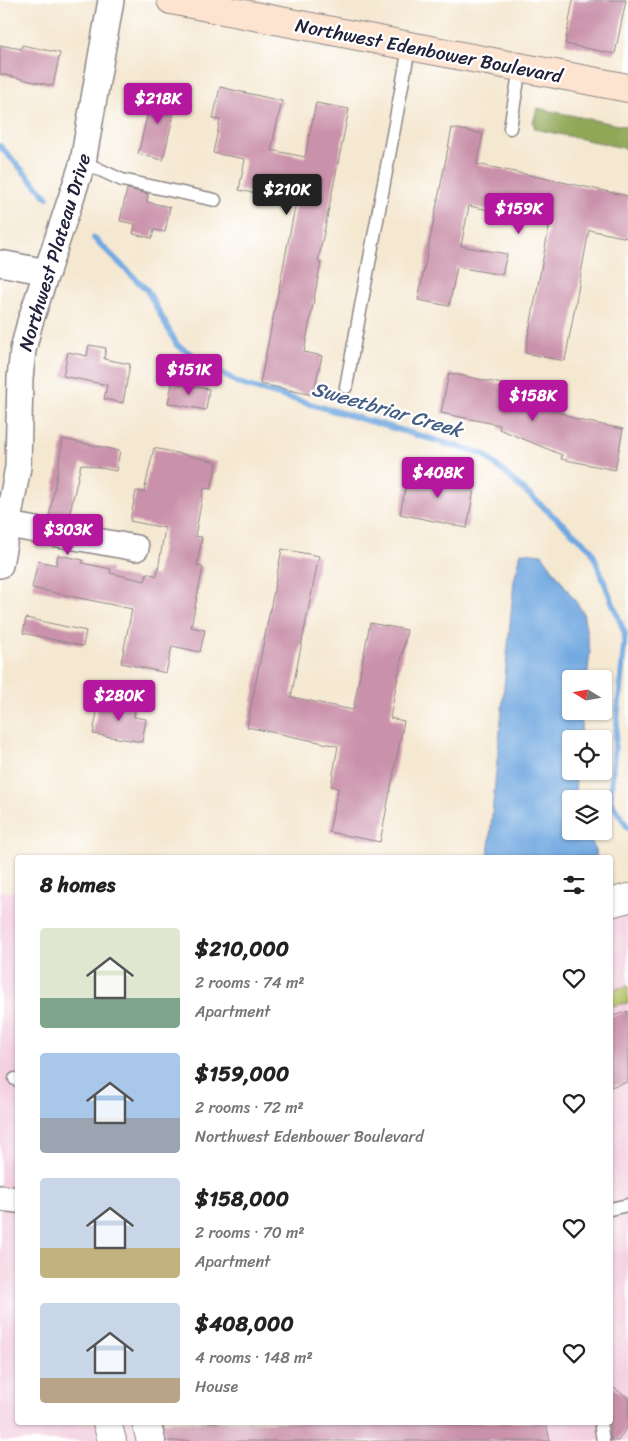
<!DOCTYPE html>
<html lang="en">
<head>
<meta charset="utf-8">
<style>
  body { margin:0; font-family:Sriracha,sans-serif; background:#f6f6f6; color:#222; height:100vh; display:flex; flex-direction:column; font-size:19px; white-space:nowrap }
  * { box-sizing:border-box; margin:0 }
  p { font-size:16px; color:#767676 }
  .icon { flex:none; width:28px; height:28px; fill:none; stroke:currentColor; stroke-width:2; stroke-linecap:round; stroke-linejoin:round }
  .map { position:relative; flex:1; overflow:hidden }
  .drawer { position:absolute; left:15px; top:855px; width:598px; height:570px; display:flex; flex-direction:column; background:#fff; border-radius:5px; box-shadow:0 1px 4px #0004 }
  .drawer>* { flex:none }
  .needle { width:32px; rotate:281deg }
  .controls { position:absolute; left:562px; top:670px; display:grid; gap:10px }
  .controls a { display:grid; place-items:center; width:50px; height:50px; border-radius:5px; background:#fff; box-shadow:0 1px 4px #0004; font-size:25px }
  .price { position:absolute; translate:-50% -42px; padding:0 11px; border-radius:5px; background:#b5179e; color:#fff; font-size:16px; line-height:32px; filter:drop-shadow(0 1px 2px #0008) }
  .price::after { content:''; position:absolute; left:50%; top:30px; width:15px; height:11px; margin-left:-8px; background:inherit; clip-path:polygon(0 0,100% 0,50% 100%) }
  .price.current { background:#222; color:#fff }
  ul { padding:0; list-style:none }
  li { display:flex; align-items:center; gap:15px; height:125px; padding:0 25px }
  li span { display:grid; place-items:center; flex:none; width:140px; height:100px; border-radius:5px; color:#555 }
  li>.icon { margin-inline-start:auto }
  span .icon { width:60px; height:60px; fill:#fffc; stroke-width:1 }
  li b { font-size:21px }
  h2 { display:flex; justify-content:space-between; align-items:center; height:60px; padding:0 25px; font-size:21px }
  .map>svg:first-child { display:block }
  .built { fill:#f3cfdf }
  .green { fill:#b5c163; stroke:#6c724f }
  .forest { fill:#90a759; stroke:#59644a }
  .water { fill:#71a8e0; stroke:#4a658e }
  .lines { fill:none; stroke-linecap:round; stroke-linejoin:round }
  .stream { stroke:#71a8e0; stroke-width:6 }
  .building { fill:#ca92aa }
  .service-casing { stroke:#8c8586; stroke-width:15 }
  .minor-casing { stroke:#8c8586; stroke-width:28 }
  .tertiary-casing { stroke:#8c8586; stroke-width:30 }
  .secondary-casing { stroke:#8c8586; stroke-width:30 }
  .service { stroke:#fff; stroke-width:12 }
  .minor { stroke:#fff; stroke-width:25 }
  .tertiary { stroke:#fff; stroke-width:28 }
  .secondary { stroke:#fde4d0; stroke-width:28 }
  .labels { text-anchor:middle; stroke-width:4.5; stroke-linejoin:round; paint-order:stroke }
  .street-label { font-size:19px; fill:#22223b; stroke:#fff }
  .water-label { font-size:20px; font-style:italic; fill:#465e85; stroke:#fff }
</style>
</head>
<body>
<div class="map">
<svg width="628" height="1441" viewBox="0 0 628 1441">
  <rect width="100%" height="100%" fill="#fff"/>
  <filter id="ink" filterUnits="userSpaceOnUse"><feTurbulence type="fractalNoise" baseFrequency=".02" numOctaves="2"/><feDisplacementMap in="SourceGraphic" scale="10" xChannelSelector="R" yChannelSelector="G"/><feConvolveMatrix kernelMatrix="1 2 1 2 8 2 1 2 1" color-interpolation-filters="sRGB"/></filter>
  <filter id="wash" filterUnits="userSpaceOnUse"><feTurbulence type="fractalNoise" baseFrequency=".0096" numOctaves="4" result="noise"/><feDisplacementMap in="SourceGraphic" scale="20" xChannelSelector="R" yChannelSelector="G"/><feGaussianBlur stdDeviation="1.12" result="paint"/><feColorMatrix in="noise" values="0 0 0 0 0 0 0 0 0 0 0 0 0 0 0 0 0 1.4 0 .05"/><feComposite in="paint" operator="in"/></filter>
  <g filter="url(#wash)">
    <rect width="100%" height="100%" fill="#f5e8d1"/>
    <polygon class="built" points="0,890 18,893 18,1422 610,1422 610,918 628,914 628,1441 0,1441"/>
    <polygon class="green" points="628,986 628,1003 610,1006 610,990"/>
    <polygon class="forest" points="537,108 628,127 628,149 535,129 533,123"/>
    <polygon class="water" points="521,552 542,554 583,612 590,652 587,679 571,679 571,711 583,711 580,739 571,739 571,771 576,771 575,799 571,799 571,831 584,831 593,844 597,857 488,857 514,581"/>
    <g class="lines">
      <g class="stream">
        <polyline points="0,146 47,197"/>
        <polyline points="94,238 147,290 177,345 238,383 483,454 591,549 625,634 610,800 628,828"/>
      </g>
    </g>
    <g id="blocks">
      <g class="building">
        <polygon points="573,0 626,0 615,54 565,44"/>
        <polygon points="0,45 21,49 22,45 60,53 53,86 0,74"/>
        <polygon points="220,87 282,101 271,150 305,157 316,103 349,109 318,262 321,262 304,352 322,356 313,395 260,384 296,202 239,190 245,159 213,153 220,120 213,119"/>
        <polygon points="153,91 178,96 163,160 138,154"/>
        <polygon points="452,128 483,134 477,164 628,196 628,238 589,230 565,361 525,353 550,222 469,206 461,246 507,254 502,275 457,267 449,306 418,300"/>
        <polygon points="127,189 148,194 147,202 170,207 165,232 154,230 152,238 133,234 135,224 120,221"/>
        <polygon points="89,345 106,348 104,359 130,364 123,403 104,399 107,385 63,376 68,352 87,356"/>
        <polygon points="449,373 502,384 501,388 578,420 623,429 615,470 561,459 562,455 499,429 500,425 441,413"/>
        <polygon points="172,383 209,389 206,410 168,403"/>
        <polygon points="63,439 120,451 116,471 81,464 68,521 49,518"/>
        <polygon points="154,448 217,462 211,489 204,488 195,536 202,537 197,566 203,567 191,627 205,630 200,652 172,646 166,673 121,663 132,609 32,588 38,561 56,565 58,555 83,560 82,563 111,569 110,573 145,581 147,573 157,576 165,528 130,521 136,491 144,492"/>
        <polygon points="409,470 475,484 467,528 400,514"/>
        <polygon points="282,549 319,556 291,697 353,710 370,623 407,630 390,718 404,721 380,842 329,832 338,788 331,786 338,746 247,727"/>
        <polygon points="26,618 86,631 83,646 23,633"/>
        <polygon points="99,701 135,708 134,717 146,719 142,742 93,734"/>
        <polygon points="628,1011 628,1082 610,1087 610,1017"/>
        <polygon points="610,1386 628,1397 628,1425 618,1441 611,1441"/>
        <polygon points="162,1422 546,1422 550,1441 166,1441"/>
      </g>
    </g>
  </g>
  <g filter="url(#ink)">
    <use href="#blocks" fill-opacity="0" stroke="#8c8586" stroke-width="1"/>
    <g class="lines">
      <defs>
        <g id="service">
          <polyline points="510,128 520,68"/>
          <polyline points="83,162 122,180 215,200"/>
          <polyline points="346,387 409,48"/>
          <polyline points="15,1079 18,1080"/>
          <polyline points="610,1209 628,1205"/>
          <polyline points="601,1428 603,1441"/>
        </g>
        <g id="minor">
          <polyline points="0,263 47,272"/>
          <polyline points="8,525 136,548"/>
          <polyline points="0,565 18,467 20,378 23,350 30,322 83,162 111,0"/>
          <polyline points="0,1198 18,1200"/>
        </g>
        <g id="tertiary">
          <polyline points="610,903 628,898"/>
          <polyline points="107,1422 112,1441"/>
          <polyline points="146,1422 151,1441"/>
        </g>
        <polyline id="secondary" points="171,0 628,88"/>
      </defs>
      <use href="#service" class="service-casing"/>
      <use href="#minor" class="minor-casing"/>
      <use href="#tertiary" class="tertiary-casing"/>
      <use href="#secondary" class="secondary-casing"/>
      <use href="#service" class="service"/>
      <use href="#minor" class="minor"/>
      <use href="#tertiary" class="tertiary"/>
      <use href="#secondary" class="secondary"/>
    </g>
  </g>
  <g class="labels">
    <g class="street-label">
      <text transform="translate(429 50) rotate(11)" y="7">Northwest Edenbower Boulevard</text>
      <text transform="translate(54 252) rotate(-73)" y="7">Northwest Plateau Drive</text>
    </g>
    <g class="water-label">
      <text transform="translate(387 409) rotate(16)" y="7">Sweetbriar Creek</text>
    </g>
  </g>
</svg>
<div class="controls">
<a><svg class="needle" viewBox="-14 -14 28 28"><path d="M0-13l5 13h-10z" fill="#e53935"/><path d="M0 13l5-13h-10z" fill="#767676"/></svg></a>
<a><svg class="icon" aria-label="locate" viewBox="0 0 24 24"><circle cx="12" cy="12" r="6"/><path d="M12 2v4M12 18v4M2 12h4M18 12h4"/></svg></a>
<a><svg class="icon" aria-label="layers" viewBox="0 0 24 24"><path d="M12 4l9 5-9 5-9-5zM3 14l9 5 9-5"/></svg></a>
</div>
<b class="price" style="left:158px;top:125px">$218K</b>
<b class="price current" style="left:287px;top:216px">$210K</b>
<b class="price" style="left:519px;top:235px">$159K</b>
<b class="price" style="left:189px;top:396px">$151K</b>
<b class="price" style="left:533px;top:422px">$158K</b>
<b class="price" style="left:438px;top:499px">$408K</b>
<b class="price" style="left:68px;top:556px">$303K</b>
<b class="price" style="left:119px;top:722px">$280K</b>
<section class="drawer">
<h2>8 homes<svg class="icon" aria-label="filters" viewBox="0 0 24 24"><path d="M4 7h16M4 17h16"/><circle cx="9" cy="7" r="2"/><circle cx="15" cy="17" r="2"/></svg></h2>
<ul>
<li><span style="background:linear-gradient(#dfe7d0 70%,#7fa58c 0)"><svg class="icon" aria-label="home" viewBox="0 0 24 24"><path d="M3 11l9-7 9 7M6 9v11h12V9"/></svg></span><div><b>$210,000</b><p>2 rooms · 74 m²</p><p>Apartment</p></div><svg class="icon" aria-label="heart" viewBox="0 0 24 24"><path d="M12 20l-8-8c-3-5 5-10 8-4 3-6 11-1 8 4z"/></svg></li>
<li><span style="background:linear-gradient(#a9c7e8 65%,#9aa5b1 0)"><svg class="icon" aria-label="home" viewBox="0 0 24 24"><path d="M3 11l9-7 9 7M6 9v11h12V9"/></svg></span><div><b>$159,000</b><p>2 rooms · 72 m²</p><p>Northwest Edenbower Boulevard</p></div><svg class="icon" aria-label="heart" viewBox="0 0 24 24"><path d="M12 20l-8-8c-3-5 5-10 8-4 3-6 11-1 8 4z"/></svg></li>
<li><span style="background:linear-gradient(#c9d6e8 70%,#c2b280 0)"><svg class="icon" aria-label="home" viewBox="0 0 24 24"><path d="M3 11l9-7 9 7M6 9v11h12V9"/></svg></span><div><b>$158,000</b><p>2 rooms · 70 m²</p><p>Apartment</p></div><svg class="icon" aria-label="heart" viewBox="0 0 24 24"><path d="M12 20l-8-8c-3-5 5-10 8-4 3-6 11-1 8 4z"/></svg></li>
<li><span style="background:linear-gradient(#c9d6e8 75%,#b9a48a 0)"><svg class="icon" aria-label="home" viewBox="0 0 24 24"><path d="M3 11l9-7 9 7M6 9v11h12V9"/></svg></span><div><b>$408,000</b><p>4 rooms · 148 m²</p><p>House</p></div><svg class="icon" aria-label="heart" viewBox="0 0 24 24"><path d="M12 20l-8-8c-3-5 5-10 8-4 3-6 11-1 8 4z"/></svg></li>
</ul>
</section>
</div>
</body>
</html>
